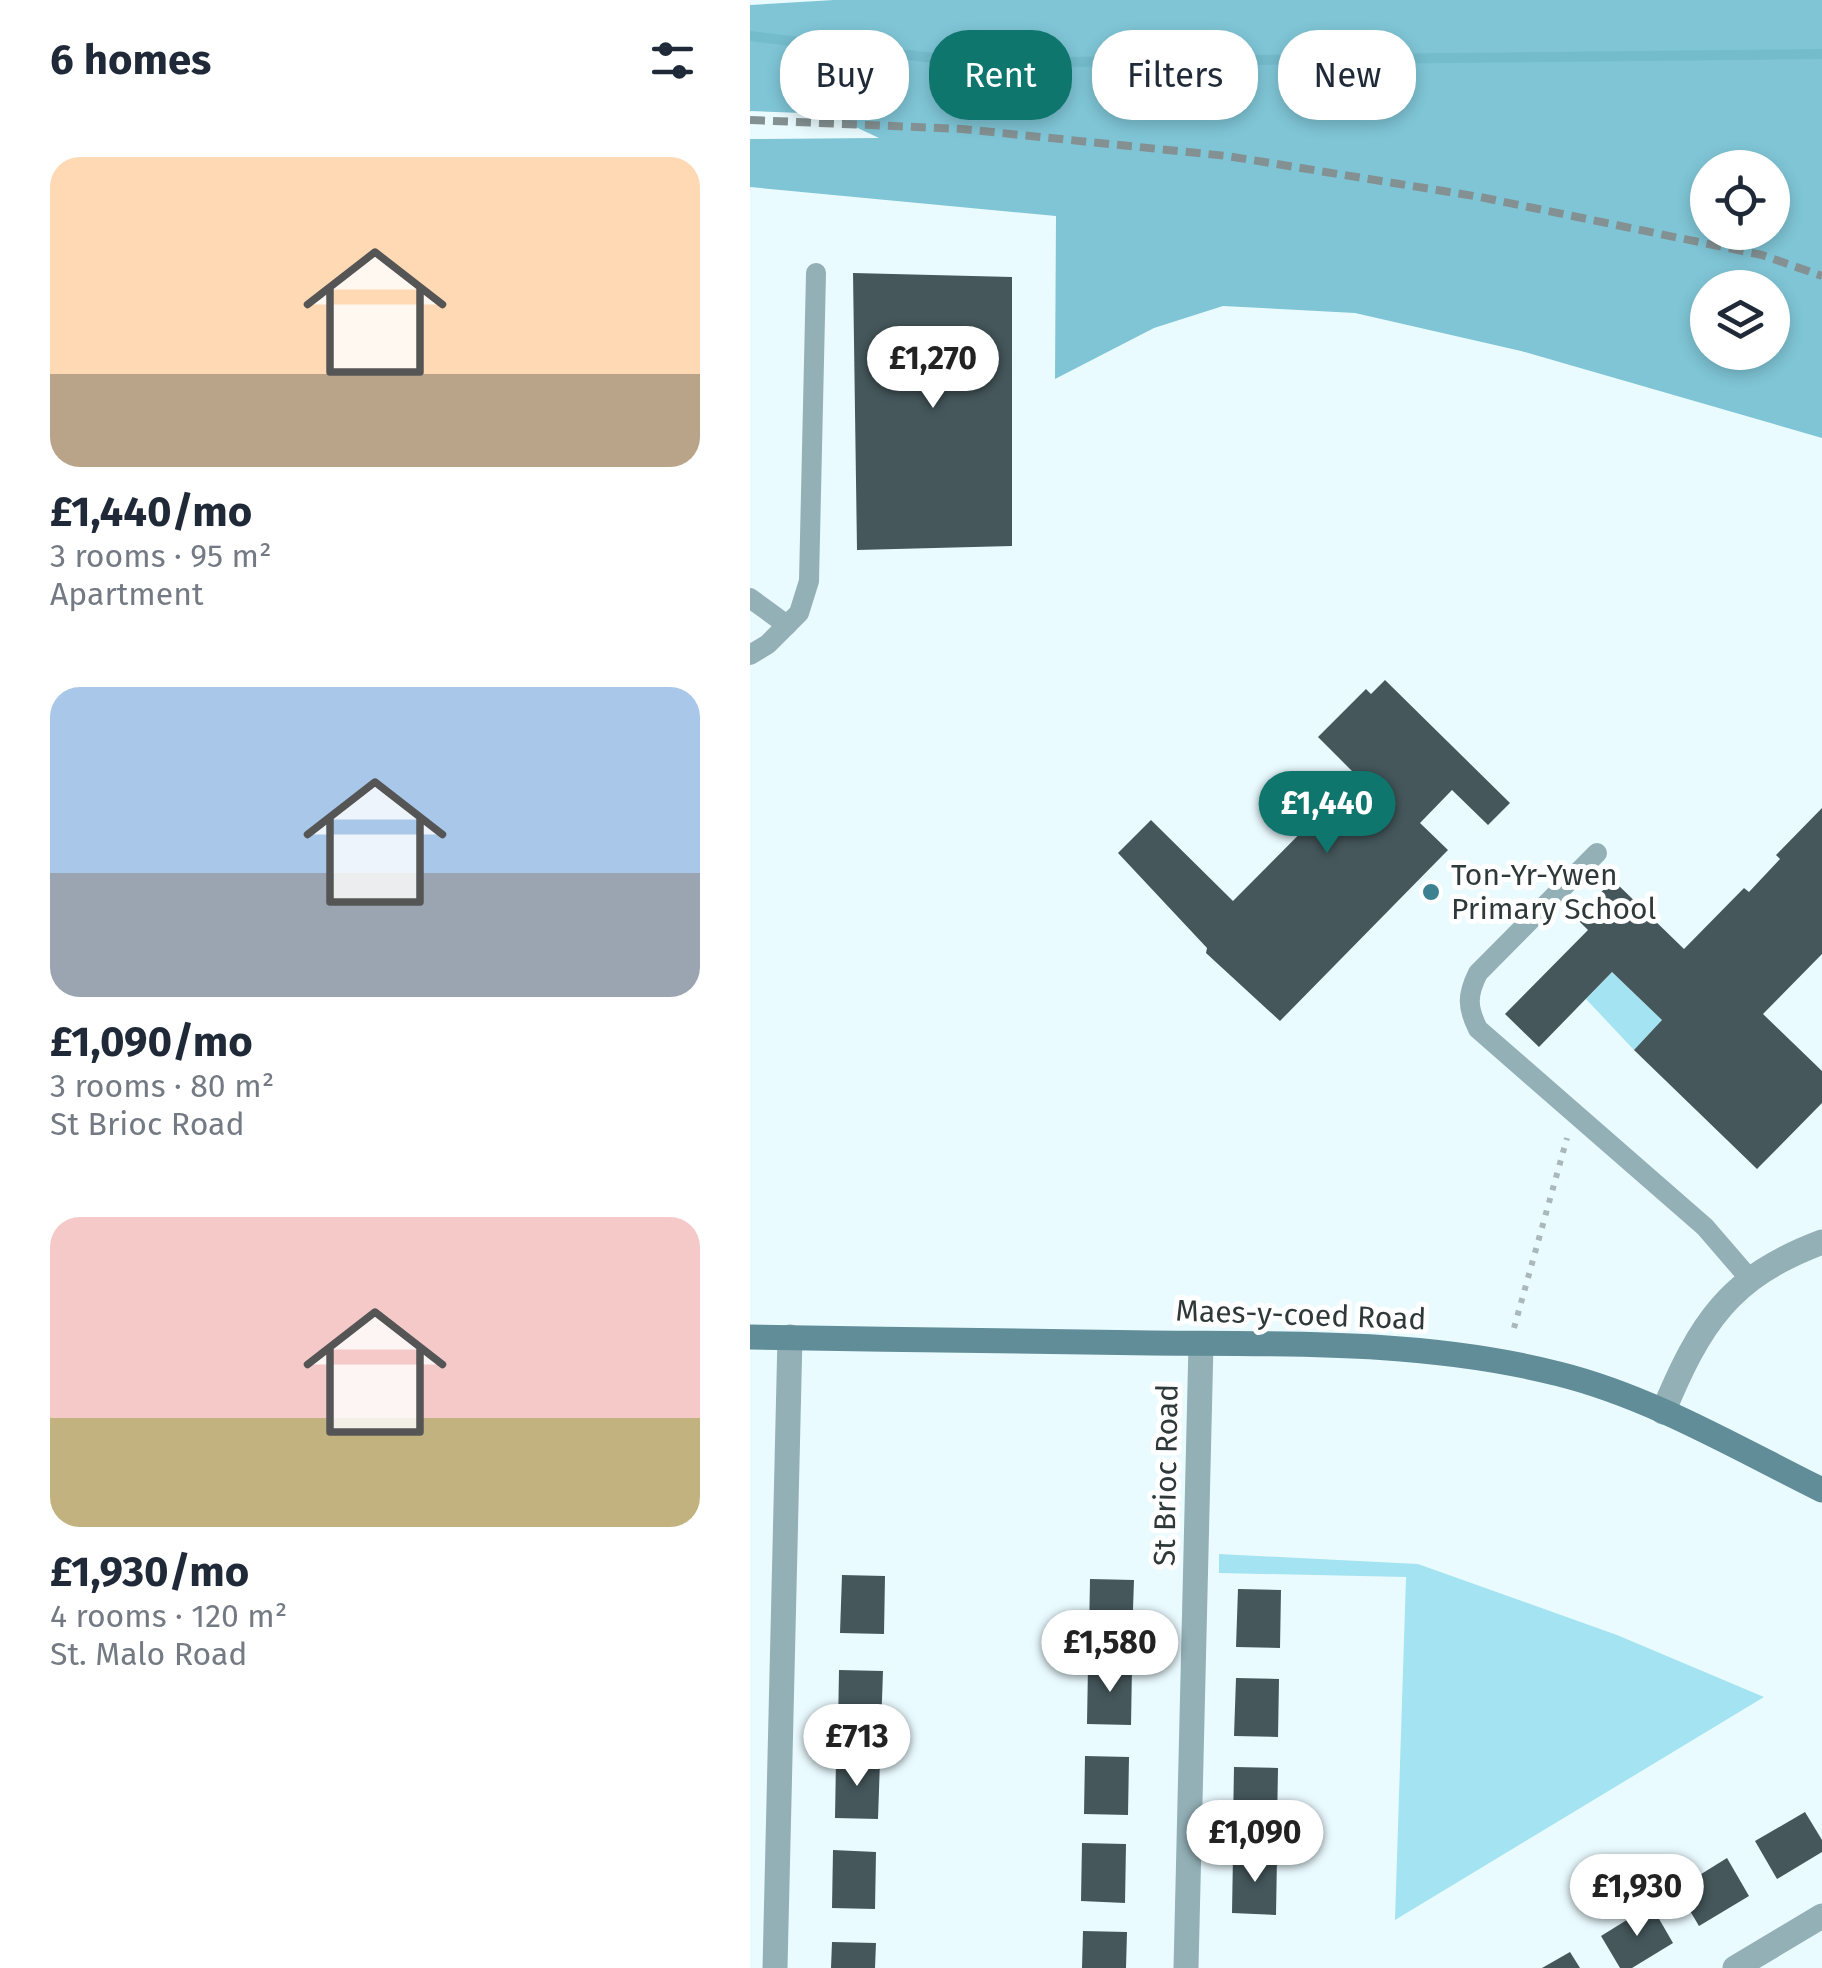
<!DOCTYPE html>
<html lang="en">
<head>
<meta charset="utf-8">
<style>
  body { margin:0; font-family:"Fira Sans",sans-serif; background:#f2f2f3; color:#1f2937; height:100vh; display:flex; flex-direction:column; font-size:38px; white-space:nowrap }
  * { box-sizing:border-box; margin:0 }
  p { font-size:32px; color:#747a83 }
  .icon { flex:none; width:55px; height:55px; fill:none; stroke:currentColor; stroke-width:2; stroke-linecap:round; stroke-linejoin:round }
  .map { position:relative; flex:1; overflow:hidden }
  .side { display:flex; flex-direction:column; background:#fff; width:750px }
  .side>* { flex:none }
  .banner { position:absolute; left:30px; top:30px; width:890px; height:90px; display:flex; gap:20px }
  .tools { position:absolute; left:940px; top:150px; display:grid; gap:20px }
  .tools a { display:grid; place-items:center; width:100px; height:100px; border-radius:50%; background:#fff; box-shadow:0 5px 15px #0003; font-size:50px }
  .price { position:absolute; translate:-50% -85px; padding:0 22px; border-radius:35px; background:#fff; color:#222; font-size:32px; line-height:65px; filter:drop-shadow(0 2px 5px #0008) }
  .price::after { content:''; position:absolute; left:50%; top:60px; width:30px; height:22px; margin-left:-15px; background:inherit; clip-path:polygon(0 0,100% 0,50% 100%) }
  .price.active { background:#0f766e; color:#fff }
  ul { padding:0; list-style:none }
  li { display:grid; align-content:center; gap:20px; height:530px; padding:0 50px }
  li span { display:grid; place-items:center; height:310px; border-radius:30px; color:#555 }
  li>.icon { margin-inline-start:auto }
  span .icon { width:180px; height:180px; fill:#fffc; stroke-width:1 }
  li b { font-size:42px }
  h2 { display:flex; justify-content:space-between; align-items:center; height:120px; padding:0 50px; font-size:42px }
  .tag { padding:0 35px; border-radius:40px; background:#fff; box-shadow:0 5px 15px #0003; font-size:35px; line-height:90px }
  .tag.active { background:#0f766e; color:#fff }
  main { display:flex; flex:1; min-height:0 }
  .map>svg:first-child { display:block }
  .green { fill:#a4e3f2 }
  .forest { fill:#7fc5d6; fill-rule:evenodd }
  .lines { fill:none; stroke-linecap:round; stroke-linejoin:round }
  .stream { stroke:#74bbcb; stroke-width:10 }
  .building { fill:#45575b }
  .path { stroke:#aab8bb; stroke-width:6; stroke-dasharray:5 8; stroke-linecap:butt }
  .lane { stroke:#93b0b7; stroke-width:20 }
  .street { stroke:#93b0b7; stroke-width:25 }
  .secondary { stroke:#618d98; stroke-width:25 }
  .rail { stroke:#849193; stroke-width:8; stroke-dasharray:15 8; stroke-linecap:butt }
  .poi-dot { fill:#3d8190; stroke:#fff; stroke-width:4 }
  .labels { text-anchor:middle; stroke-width:10; stroke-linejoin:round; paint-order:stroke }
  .poi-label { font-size:30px; fill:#30393a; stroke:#fff; text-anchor:start }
  .street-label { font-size:30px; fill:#30393a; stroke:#fff }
</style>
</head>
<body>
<main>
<section class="side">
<h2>6 homes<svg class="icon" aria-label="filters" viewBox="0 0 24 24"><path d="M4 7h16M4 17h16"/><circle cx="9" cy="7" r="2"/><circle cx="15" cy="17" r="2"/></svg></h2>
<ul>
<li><span style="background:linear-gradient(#ffd9b3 70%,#b9a48a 0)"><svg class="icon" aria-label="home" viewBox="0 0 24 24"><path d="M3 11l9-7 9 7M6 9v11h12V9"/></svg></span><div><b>£1,440/mo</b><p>3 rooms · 95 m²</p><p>Apartment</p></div></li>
<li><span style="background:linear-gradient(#a9c7e8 60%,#9aa5b1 0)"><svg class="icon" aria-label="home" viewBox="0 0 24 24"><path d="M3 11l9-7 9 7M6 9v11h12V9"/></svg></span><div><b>£1,090/mo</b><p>3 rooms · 80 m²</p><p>St Brioc Road</p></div></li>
<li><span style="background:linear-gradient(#f6c9c9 65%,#c2b280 0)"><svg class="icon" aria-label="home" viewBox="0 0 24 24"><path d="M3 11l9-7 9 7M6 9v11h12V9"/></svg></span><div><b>£1,930/mo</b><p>4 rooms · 120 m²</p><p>St. Malo Road</p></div></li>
</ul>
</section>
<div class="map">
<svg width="1072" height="1968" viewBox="0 0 1072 1968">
  <rect width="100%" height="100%" fill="#eafbff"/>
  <g class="green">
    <polygon points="862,972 912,1020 884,1050 836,999"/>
    <polygon points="469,1554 668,1564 867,1635 1014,1697 645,1920 656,1577 469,1573"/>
  </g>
  <path class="forest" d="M84 0H1072V438L771 351 605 313 473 306 404 328 305 379 306 216 0 187V139L129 138 78 114 0 111V5ZM958 168H1022V232H958ZM958 288H1022V352H958Z"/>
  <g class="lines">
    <polyline class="stream" points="0,36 226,63 1072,54"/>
  </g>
  <g class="building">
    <polygon points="103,273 262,277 262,546 107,550"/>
    <polygon points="635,680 760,803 738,825 702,790 670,823 698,850 530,1021 456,953 457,948 368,853 401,820 483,901 607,776 568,737 616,689 621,694"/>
    <polygon points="1072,808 1072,954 1013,1014 1072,1071 1072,1103 1007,1169 884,1050 912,1020 862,972 789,1047 755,1014 838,930 826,918 863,880 934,949 994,888 999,892 1030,859 1026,855"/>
    <polygon points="92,1575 135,1576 134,1634 90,1633"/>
    <polygon points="340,1579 384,1580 382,1638 339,1637"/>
    <polygon points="488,1589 531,1590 530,1648 486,1647"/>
    <polygon points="338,1666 382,1667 381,1725 337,1724"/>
    <polygon points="89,1670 133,1671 131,1729 88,1728"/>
    <polygon points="486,1678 529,1679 528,1737 484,1736"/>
    <polygon points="335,1756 379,1757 378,1815 334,1814"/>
    <polygon points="86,1760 130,1761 128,1819 85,1818"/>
    <polygon points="484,1767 528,1768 527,1826 483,1825"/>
    <polygon points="1055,1812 1072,1840 1072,1852 1027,1879 1005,1841"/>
    <polygon points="332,1843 376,1844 375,1903 331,1901"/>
    <polygon points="83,1850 126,1852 125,1909 82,1908"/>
    <polygon points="483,1855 527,1856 526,1915 482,1913"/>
    <polygon points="977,1858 999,1896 949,1926 927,1889"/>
    <polygon points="901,1905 923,1943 882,1968 870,1968 851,1936"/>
    <polygon points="333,1931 377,1932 376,1968 332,1968"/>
    <polygon points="82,1942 126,1943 125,1968 81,1968"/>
    <polygon points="820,1952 830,1968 792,1968"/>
  </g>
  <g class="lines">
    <polyline class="path" points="764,1328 817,1138"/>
    <g class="lane">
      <polyline points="0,598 37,625"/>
      <polyline points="0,655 18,644 49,613 59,581 66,273"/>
      <path d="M847 853 728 973C717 995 717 1007 728 1029L955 1227 999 1278"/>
    </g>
    <g class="street">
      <path d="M913 1412C950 1323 979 1277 1072 1242"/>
      <polyline points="25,1968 40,1337"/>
      <polyline points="436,1968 451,1344"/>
      <polyline points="985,1968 1072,1916"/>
    </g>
    <path class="secondary" d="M0 1337C134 1339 268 1342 402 1343 537 1344 677 1340 809 1374 901 1397 987 1448 1072 1490"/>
    <polyline class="rail" points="0,120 212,129 477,156 730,197 1012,255 1072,276"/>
  </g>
  <circle class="poi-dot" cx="681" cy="892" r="10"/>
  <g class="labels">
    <g class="poi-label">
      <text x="701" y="885">Ton-Yr-Ywen<tspan x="701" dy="34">Primary School</tspan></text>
    </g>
    <g class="street-label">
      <text transform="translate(551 1315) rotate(2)" y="10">Maes-y-coed Road</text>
      <text transform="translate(416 1475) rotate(-89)" y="10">St Brioc Road</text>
    </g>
  </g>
</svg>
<div class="tools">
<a><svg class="icon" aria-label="locate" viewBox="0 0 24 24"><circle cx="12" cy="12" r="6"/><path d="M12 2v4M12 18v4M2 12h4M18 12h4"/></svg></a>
<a><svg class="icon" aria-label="layers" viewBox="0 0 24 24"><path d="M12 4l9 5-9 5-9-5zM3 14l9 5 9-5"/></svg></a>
</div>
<b class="price" style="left:183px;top:411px">£1,270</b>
<b class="price active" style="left:577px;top:856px">£1,440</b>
<b class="price" style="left:360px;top:1695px">£1,580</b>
<b class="price" style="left:107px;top:1789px">£713</b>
<b class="price" style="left:505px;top:1885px">£1,090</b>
<b class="price" style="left:887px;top:1939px">£1,930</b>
<div class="banner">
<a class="tag">Buy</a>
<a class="tag active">Rent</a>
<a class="tag">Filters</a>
<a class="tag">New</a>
</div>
</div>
</main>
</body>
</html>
